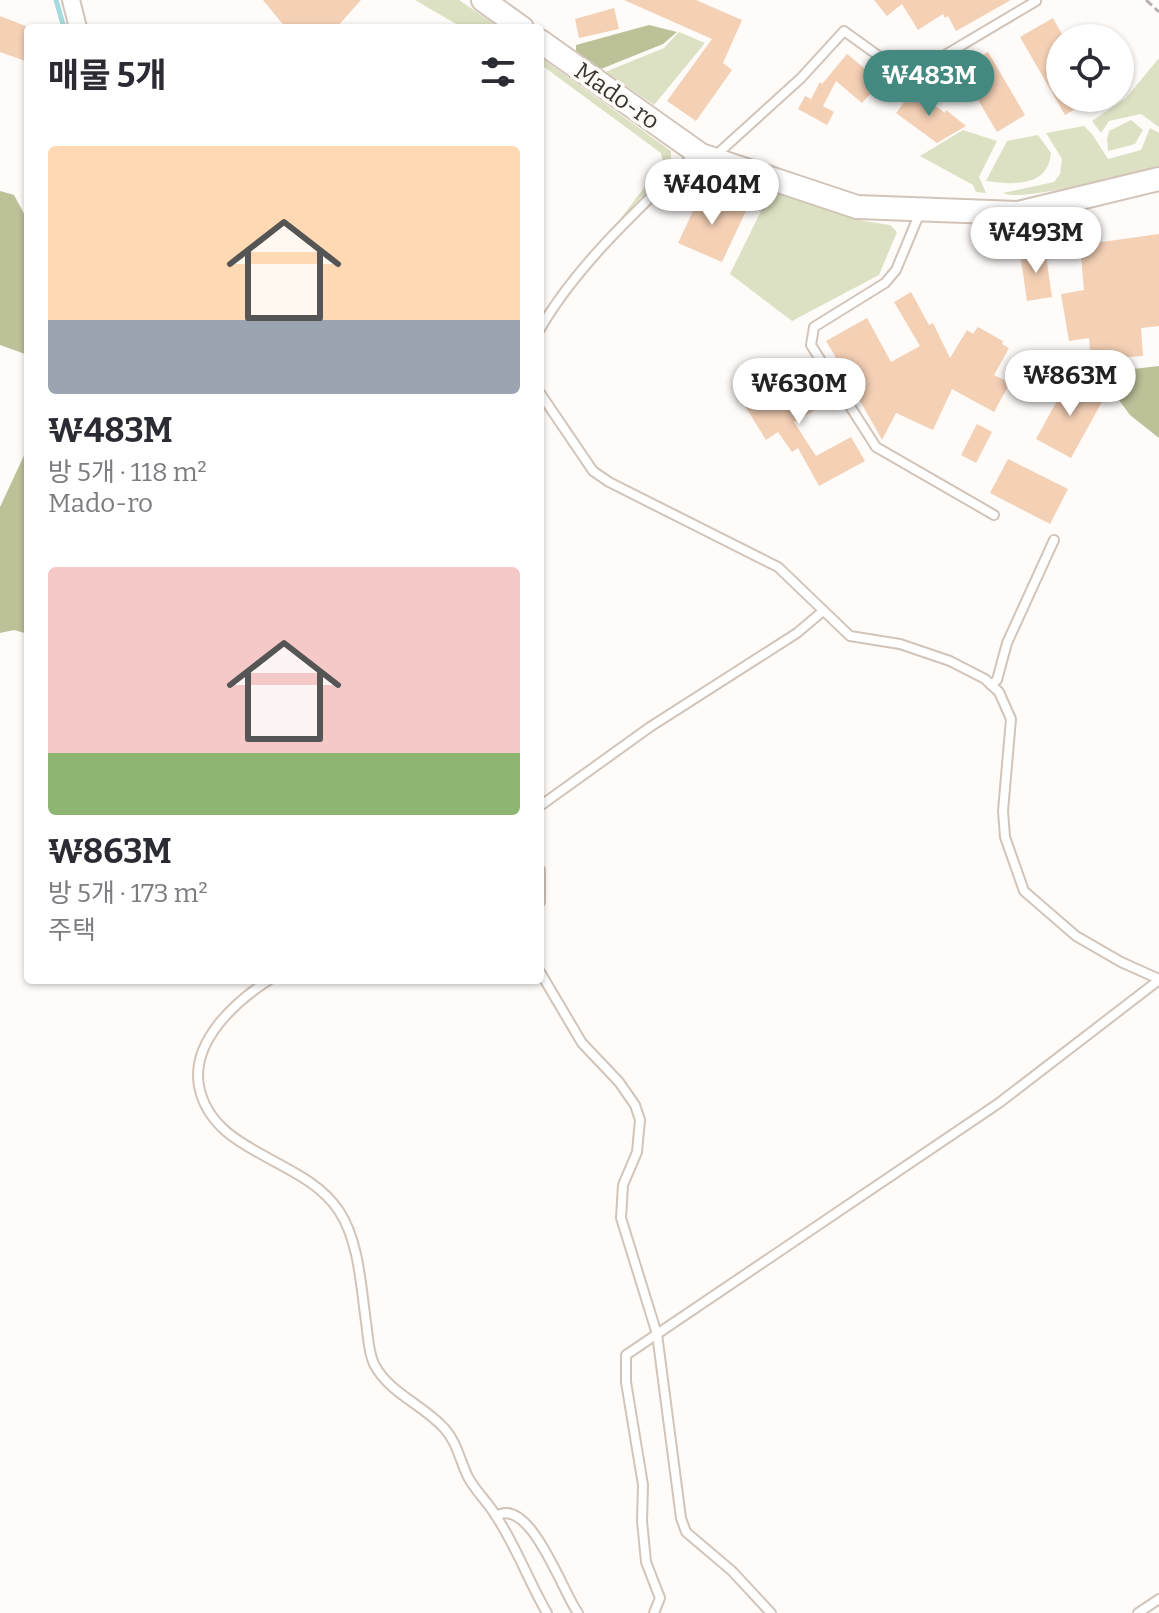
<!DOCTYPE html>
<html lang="ko">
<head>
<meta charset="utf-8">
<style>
  body { margin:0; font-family:Bitter,"Noto Sans KR",serif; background:#f7f7f7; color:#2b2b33; height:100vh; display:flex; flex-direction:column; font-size:30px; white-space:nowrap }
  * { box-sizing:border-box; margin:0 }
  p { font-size:26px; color:#7c7c81 }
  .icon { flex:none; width:44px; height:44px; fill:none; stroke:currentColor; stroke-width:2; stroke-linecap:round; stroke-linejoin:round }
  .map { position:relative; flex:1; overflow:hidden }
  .drawer { position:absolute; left:24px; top:24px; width:520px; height:960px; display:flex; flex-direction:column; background:#fff; border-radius:8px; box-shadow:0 2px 6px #0004 }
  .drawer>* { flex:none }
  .tools { position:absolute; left:1046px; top:24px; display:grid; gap:16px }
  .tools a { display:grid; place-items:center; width:88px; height:88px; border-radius:50%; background:#fff; box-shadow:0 2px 6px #0004; font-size:40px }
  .price { position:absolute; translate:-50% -68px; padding:0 18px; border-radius:28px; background:#fff; color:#222; font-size:26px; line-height:52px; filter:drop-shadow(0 2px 4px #0008) }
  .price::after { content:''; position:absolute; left:50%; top:48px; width:24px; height:18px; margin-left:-12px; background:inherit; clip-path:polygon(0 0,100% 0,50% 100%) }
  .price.current { background:#438980; color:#fff }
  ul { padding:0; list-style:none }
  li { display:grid; align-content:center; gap:16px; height:424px; padding:0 24px }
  li span { display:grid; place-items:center; height:248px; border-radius:8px; color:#555 }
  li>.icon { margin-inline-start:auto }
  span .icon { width:144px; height:144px; fill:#fffc; stroke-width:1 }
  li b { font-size:34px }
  h2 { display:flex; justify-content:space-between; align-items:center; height:96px; padding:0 24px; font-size:34px }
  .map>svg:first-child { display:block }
  .green { fill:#dde1c3 }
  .forest { fill:#bcc198 }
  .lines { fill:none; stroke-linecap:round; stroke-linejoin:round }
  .stream { stroke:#a5dadf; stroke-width:5 }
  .building { fill:#f4d0b5 }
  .service-casing { stroke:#d2c4b9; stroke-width:12 }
  .minor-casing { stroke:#d2c4b9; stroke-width:20 }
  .secondary-casing { stroke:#d2c4b9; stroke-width:26 }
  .path { stroke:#b6b1af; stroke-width:3; stroke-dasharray:8 4; stroke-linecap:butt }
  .service { stroke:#fff; stroke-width:8 }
  .minor { stroke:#fff; stroke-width:16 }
  .secondary { stroke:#fff; stroke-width:22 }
  .labels { text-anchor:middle; stroke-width:7; stroke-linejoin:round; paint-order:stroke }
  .street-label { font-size:24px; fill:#3a3430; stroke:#fefbf9 }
</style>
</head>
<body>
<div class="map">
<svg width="1159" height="1613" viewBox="0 0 1159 1613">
  <rect width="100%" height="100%" fill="#fefbf9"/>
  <g class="green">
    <polygon points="415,0 459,0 500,28 463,28"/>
    <polygon points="679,32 705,43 654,105 605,72 664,48"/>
    <polygon points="540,57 671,151 671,166 618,222 663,163 661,153 540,64"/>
    <polygon points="1159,58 1159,127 1141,114 1109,121 1101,133 1092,121 1126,98"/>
    <polygon points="1131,120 1143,130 1135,144 1108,151 1107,139 1109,131"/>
    <path d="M1084 126 1092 134 1108 159 1141 150 1150 128 1159 133V166C1134 173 1021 203 1003 193L1054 182 1060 174 1062 159 1046 133Z"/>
    <polygon points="963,130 997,141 979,177 986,193 976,192 973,185 920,156"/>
    <path d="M1038 135 1051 153C1048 187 1014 185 986 181L1007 141Z"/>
    <polygon points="699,175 825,204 864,221 890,225 897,232 879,275 792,321 730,274 763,207 703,184 672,185 686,177"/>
  </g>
  <g class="forest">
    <polygon points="649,25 677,32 663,44 601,69 576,51 576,45"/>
    <polygon points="0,191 14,195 28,221 28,355 0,345"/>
    <polygon points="1159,366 1159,438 1130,415 1099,373"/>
    <polygon points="28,447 28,634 14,630 0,633 0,507"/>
  </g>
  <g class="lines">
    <polyline class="stream" points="56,0 64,28"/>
  </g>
  <g class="building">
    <polygon points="263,0 361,0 336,28 286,28"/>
    <polygon points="624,0 696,0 742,20 723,63 732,70 696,121 667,101 712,39"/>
    <polygon points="874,0 1011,0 956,31 948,16 945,18 943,14 918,30 902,4 887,16"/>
    <polygon points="614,8 619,29 579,38 575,19"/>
    <polygon points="0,16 28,27 28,62 0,52"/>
    <polygon points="1053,18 1064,38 1060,38 1060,98 1094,98 1065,115 1020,37"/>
    <polygon points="988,52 1025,115 997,132 959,68"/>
    <polygon points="847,54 881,82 862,103 836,81 823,106 834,112 827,125 798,109 805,96 811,99 820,82 822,84"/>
    <polygon points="913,90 945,113 946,110 966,126 937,143 896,113"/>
    <polygon points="702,192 746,211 722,262 678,243"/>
    <polygon points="1159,234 1159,326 1141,328 1143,356 1091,360 1089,338 1069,341 1061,294 1084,290 1080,245"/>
    <polygon points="1045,249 1052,297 1027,301 1020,253"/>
    <polygon points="911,292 929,325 933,323 950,358 967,330 973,334 978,327 1003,341 1002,344 1009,348 994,375 1010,383 994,412 952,389 933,430 896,413 882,440 853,388 849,391 838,374 844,371 826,341 867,318 891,362 920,346 894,302"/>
    <polygon points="767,375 785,404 826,381 836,398 794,422 816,456 851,437 865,461 819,486 798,448 792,452 778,432 766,440 737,393"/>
    <polygon points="1069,379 1104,398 1071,458 1036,439"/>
    <polygon points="977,424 992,432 976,463 961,455"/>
    <polygon points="1008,459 1068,489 1050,524 990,493"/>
  </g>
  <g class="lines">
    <defs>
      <g id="service">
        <polyline points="715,156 801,78 844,31 908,77 1036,1"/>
        <polyline points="921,210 896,270 885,283 814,327 811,345 876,447 994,515"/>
        <path d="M540 329C578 263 642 206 696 153"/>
        <polyline points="540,393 593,471 609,482 778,567 850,636 900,644 950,661 985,679 999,692 1011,719 1003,811 1005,837 1024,891 1076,936 1121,962 1159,979"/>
        <polyline points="991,685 997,680 1007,643 1054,540"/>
        <polyline points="540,806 650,727 797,633 823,611"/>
        <polyline points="540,870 540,902"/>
        <polyline points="540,972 582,1043 619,1082 635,1105 640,1120 637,1152 623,1185 621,1218 657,1334 681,1518 686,1532 732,1571 771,1613"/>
        <path d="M269 980C236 1001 191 1041 199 1086 212 1155 304 1157 339 1211 359 1241 361 1287 366 1322 368 1335 368 1351 374 1364 389 1393 422 1404 444 1428 457 1442 460 1461 468 1477 476 1492 488 1502 496 1516 516 1546 529 1582 547 1613"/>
        <path d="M496 1516C530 1495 563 1593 578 1613"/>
        <polyline points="654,1613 660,1598 646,1562 642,1521 643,1485 626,1382 626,1355 999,1103 1159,980"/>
        <polyline points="1138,1613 1159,1599"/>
      </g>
      <polyline id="minor" points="71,0 78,28"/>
      <g id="secondary">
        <polyline points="483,0 522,28"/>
        <polyline points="540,41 701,155 857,207 1018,213 1159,179"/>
      </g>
    </defs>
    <use href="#service" class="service-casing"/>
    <use href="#minor" class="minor-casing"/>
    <use href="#secondary" class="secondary-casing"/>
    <polyline class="path" points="1146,0 1159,12"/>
    <use href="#service" class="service"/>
    <use href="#minor" class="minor"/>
    <use href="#secondary" class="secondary"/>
  </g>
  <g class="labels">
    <g class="street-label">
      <text transform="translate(617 96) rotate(35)" y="8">Mado-ro</text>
    </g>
  </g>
</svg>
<div class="tools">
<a><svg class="icon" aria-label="locate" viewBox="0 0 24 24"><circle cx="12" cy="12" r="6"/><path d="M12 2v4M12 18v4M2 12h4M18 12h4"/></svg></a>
</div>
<b class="price current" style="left:929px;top:118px">₩483M</b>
<b class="price" style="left:712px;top:227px">₩404M</b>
<b class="price" style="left:1036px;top:275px">₩493M</b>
<b class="price" style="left:1070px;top:418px">₩863M</b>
<b class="price" style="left:799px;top:426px">₩630M</b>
<section class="drawer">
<h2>매물 5개<svg class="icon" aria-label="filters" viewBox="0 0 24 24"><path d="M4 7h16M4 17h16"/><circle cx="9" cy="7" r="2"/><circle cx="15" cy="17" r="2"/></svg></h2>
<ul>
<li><span style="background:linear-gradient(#ffd9b3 70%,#9aa5b1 0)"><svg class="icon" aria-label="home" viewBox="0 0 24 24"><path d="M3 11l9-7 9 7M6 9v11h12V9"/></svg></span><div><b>₩483M</b><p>방 5개 · 118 m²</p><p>Mado-ro</p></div></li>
<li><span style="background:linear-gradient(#f6c9c9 75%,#8fb573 0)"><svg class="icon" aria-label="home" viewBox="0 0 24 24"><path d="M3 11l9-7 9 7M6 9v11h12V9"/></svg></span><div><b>₩863M</b><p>방 5개 · 173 m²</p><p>주택</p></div></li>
</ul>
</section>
</div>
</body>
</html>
